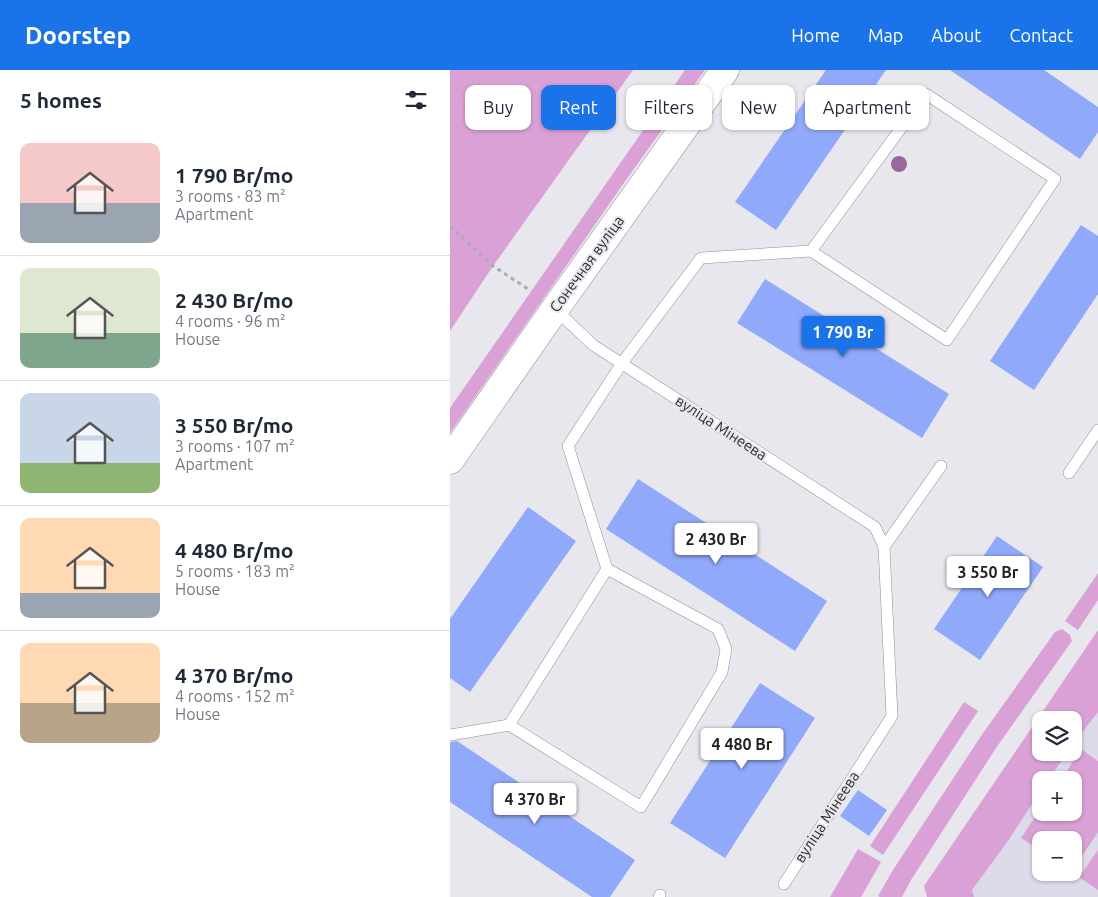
<!DOCTYPE html>
<html lang="en">
<head>
<meta charset="utf-8">
<style>
  body { margin:0; font-family:Ubuntu,sans-serif; background:#f6f6f7; color:#1f2937; height:100vh; display:flex; flex-direction:column; font-size:19px; white-space:nowrap }
  * { box-sizing:border-box; margin:0 }
  p { font-size:16px; color:#747a83 }
  .icon { flex:none; width:28px; height:28px; fill:none; stroke:currentColor; stroke-width:2; stroke-linecap:round; stroke-linejoin:round }
  .map { position:relative; flex:1; overflow:hidden }
  .sheet { display:flex; flex-direction:column; background:#fff; width:450px }
  .sheet>* { flex:none }
  .hud { position:absolute; left:15px; top:15px; width:475px; height:45px; display:flex; gap:10px }
  .fabs { position:absolute; left:582px; top:641px; display:grid; gap:10px }
  .fabs a { display:grid; place-items:center; width:50px; height:50px; border-radius:10px; background:#fff; box-shadow:0 1px 4px #0004; font-size:25px }
  .price { position:absolute; translate:-50% -42px; padding:0 11px; border-radius:5px; background:#fff; color:#222; font-size:16px; line-height:32px; filter:drop-shadow(0 1px 2px #0008) }
  .price::after { content:''; position:absolute; left:50%; top:30px; width:15px; height:11px; margin-left:-8px; background:inherit; clip-path:polygon(0 0,100% 0,50% 100%) }
  .price.selected { background:#1a73e8; color:#fff }
  ul { padding:0; list-style:none }
  li { display:flex; align-items:center; gap:15px; height:125px; padding:0 20px }
  li+li { border-top:1px solid #e0e1e3 }
  li span { display:grid; place-items:center; flex:none; width:140px; height:100px; border-radius:10px; color:#555 }
  li>.icon { margin-inline-start:auto }
  span .icon { width:60px; height:60px; fill:#fffc; stroke-width:1 }
  li b { font-size:21px }
  h2 { display:flex; justify-content:space-between; align-items:center; height:60px; padding:0 20px; font-size:21px }
  .pill { padding:0 18px; border-radius:10px; background:#fff; box-shadow:0 1px 4px #0004; font-size:18px; line-height:45px }
  .pill.selected { background:#1a73e8; color:#fff }
  header { display:flex; align-items:center; gap:30px; box-sizing:border-box; height:70px; padding:0 25px; background:#1a73e8; color:#fff }
  header strong { font-size:24px }
  nav { display:flex; gap:28px; margin-inline-start:auto; font-size:18px }
  main { display:flex; flex:1; min-height:0 }
  .map>svg:first-child { display:block }
  .built { fill:#dddbe9; fill-rule:evenodd }
  .green { fill:#daa1d7 }
  .building { fill:#91a9fb }
  .lines { fill:none; stroke-linecap:round; stroke-linejoin:round }
  .service-casing { stroke:#8f8e94; stroke-width:12 }
  .tertiary-casing { stroke:#8f8e94; stroke-width:29 }
  .path { stroke:#ababb0; stroke-width:3; stroke-dasharray:4 4; stroke-linecap:butt }
  .service { stroke:#fff; stroke-width:11 }
  .tertiary { stroke:#fff; stroke-width:28 }
  .tree { fill:#9b689e }
  .labels { text-anchor:middle; stroke-width:4; stroke-linejoin:round; paint-order:stroke }
  .street-label { font-size:15px; fill:#2d2d30; stroke:#e8e7ee }
</style>
</head>
<body>
<header>
<strong>Doorstep</strong>
<nav><a>Home</a><a>Map</a><a>About</a><a>Contact</a></nav>
</header>
<main>
<section class="sheet">
<h2>5 homes<svg class="icon" aria-label="filters" viewBox="0 0 24 24"><path d="M4 7h16M4 17h16"/><circle cx="9" cy="7" r="2"/><circle cx="15" cy="17" r="2"/></svg></h2>
<ul>
<li><span style="background:linear-gradient(#f6c9c9 60%,#9aa5b1 0)"><svg class="icon" aria-label="home" viewBox="0 0 24 24"><path d="M3 11l9-7 9 7M6 9v11h12V9"/></svg></span><div><b>1 790 Br/mo</b><p>3 rooms · 83 m²</p><p>Apartment</p></div></li>
<li><span style="background:linear-gradient(#dfe7d0 65%,#7fa58c 0)"><svg class="icon" aria-label="home" viewBox="0 0 24 24"><path d="M3 11l9-7 9 7M6 9v11h12V9"/></svg></span><div><b>2 430 Br/mo</b><p>4 rooms · 96 m²</p><p>House</p></div></li>
<li><span style="background:linear-gradient(#c9d6e8 70%,#8fb573 0)"><svg class="icon" aria-label="home" viewBox="0 0 24 24"><path d="M3 11l9-7 9 7M6 9v11h12V9"/></svg></span><div><b>3 550 Br/mo</b><p>3 rooms · 107 m²</p><p>Apartment</p></div></li>
<li><span style="background:linear-gradient(#ffd9b3 75%,#9aa5b1 0)"><svg class="icon" aria-label="home" viewBox="0 0 24 24"><path d="M3 11l9-7 9 7M6 9v11h12V9"/></svg></span><div><b>4 480 Br/mo</b><p>5 rooms · 183 m²</p><p>House</p></div></li>
<li><span style="background:linear-gradient(#ffd9b3 60%,#b9a48a 0)"><svg class="icon" aria-label="home" viewBox="0 0 24 24"><path d="M3 11l9-7 9 7M6 9v11h12V9"/></svg></span><div><b>4 370 Br/mo</b><p>4 rooms · 152 m²</p><p>House</p></div></li>
</ul>
</section>
<div class="map">
<svg width="648" height="827" viewBox="0 0 648 827">
  <rect width="100%" height="100%" fill="#e8e7ee"/>
  <path class="built" d="M648 583V827H489L591 682H624V650ZM591 710H624V742H591ZM591 770H624V802H591Z"/>
  <g class="green">
    <polygon points="0,0 183,0 43,196 0,261"/>
    <polygon points="235,0 255,0 176,110 0,363 0,338"/>
    <polygon points="648,503 648,530 628,560 615,551"/>
    <polygon points="612,559 620,565 622,571 546,678 461,810 452,827 430,827 428,826 443,800 531,666 605,562"/>
    <polygon points="648,560 648,642 624,673 624,650 591,650 591,682 617,683 598,710 591,710 591,720 558,771 522,820 524,827 477,827 474,816"/>
    <polygon points="514,632 528,641 433,785 420,776"/>
    <polygon points="631,679 648,691 648,762 624,798 624,770 591,770 591,781 571,768 591,738 591,742 624,742 624,710 611,710"/>
    <polygon points="408,779 431,792 411,827 380,827"/>
    <polygon points="648,780 648,820 629,807"/>
  </g>
  <g class="building">
    <polygon points="376,0 436,0 326,160 285,132"/>
    <polygon points="500,0 594,0 648,37 648,62 630,89"/>
    <polygon points="631,155 648,166 648,224 584,320 540,291"/>
    <polygon points="315,209 499,324 472,368 287,253"/>
    <polygon points="188,409 377,531 345,581 156,459"/>
    <polygon points="78,437 126,471 20,622 0,608 0,549"/>
    <polygon points="547,466 593,497 530,590 484,559"/>
    <polygon points="310,613 365,648 275,788 220,753"/>
    <polygon points="7,671 185,790 160,827 142,827 0,732 0,672"/>
    <polygon points="408,720 437,740 419,766 390,746"/>
  </g>
  <g class="lines">
    <defs>
      <g id="service">
        <polyline points="105,239 143,275 425,457 434,477 442,646 334,814"/>
        <polyline points="619,403 648,360"/>
        <polyline points="434,477 491,396"/>
        <polyline points="157,499 59,655 191,737 272,602 276,579 268,559 157,499 118,376 172,293 251,188 361,181 497,270 605,109 476,24 361,181"/>
        <polyline points="0,665 59,655"/>
        <polyline points="209,827 210,825"/>
      </g>
      <polyline id="tertiary" points="0,390 105,239 275,0"/>
    </defs>
    <use href="#service" class="service-casing"/>
    <use href="#tertiary" class="tertiary-casing"/>
    <polyline class="path" points="0,156 43,196 81,221"/>
    <use href="#service" class="service"/>
    <use href="#tertiary" class="tertiary"/>
  </g>
  <circle class="tree" cx="449" cy="94" r="8"/>
  <g class="labels">
    <g class="street-label">
      <text transform="translate(137 194) rotate(-54)" y="5">Сонечная вуліца</text>
      <text transform="translate(271 358) rotate(33)" y="5">вуліца Мінеева</text>
      <text transform="translate(377 747) rotate(-57)" y="5">вуліца Мінеева</text>
    </g>
  </g>
</svg>
<div class="fabs">
<a><svg class="icon" aria-label="layers" viewBox="0 0 24 24"><path d="M12 4l9 5-9 5-9-5zM3 14l9 5 9-5"/></svg></a>
<a>+</a>
<a>−</a>
</div>
<b class="price selected" style="left:393px;top:288px">1 790 Br</b>
<b class="price" style="left:266px;top:495px">2 430 Br</b>
<b class="price" style="left:538px;top:528px">3 550 Br</b>
<b class="price" style="left:292px;top:700px">4 480 Br</b>
<b class="price" style="left:85px;top:755px">4 370 Br</b>
<div class="hud">
<a class="pill">Buy</a>
<a class="pill selected">Rent</a>
<a class="pill">Filters</a>
<a class="pill">New</a>
<a class="pill">Apartment</a>
</div>
</div>
</main>
</body>
</html>
